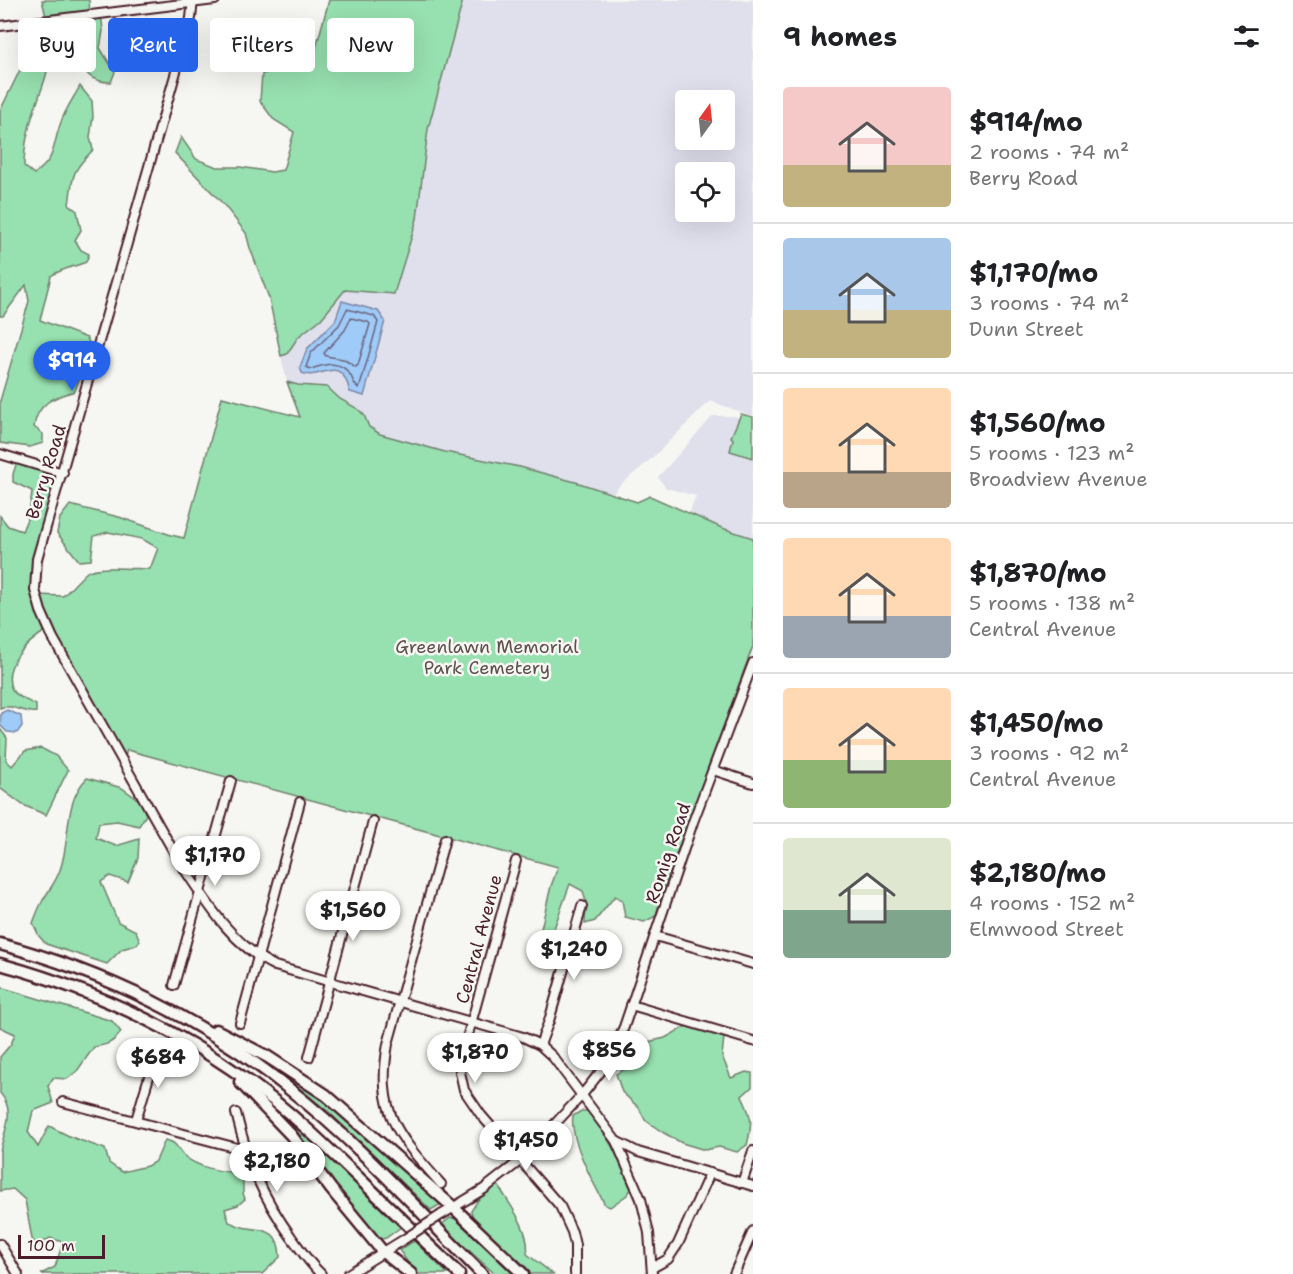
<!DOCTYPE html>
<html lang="en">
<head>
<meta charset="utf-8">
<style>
  body { margin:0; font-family:"Shantell Sans",sans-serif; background:#f2f2f2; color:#202124; height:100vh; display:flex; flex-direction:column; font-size:22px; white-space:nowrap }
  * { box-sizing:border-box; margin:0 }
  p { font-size:20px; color:#757577 }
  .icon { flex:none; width:33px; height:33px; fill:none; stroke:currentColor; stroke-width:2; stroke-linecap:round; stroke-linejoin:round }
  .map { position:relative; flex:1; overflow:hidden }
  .sheet { display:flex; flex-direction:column; background:#fff; width:540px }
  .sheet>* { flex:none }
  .guide { position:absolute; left:18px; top:18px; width:570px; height:54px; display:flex; gap:12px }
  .needle { width:39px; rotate:15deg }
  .fabs { position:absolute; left:675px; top:90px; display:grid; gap:12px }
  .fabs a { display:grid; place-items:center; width:60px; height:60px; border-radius:6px; background:#fff; box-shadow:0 6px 24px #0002; font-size:30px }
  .scale { position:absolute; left:18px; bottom:15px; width:87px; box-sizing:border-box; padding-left:6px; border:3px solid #4a1f2b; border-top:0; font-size:16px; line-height:21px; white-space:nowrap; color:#4a1f2b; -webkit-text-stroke:4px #f6f6f2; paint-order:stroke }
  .price { position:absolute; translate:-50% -51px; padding:0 14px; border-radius:21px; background:#fff; color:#222; font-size:20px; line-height:39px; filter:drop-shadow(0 2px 3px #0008) }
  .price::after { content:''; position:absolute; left:50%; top:36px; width:18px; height:14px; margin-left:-9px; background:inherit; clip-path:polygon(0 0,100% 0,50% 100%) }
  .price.current { background:#2563eb; color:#fff }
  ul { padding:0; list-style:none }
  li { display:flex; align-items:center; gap:18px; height:150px; padding:0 30px }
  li+li { border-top:2px solid #e0e0e0 }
  li span { display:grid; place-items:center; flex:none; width:168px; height:120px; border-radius:6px; color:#555 }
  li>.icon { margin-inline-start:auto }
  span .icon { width:72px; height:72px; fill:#fffc; stroke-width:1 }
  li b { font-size:26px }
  h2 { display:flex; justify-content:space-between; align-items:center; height:72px; padding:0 30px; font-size:26px }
  .chip { padding:0 21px; border-radius:6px; background:#fff; box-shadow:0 6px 24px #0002; font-size:21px; line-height:54px }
  .chip.current { background:#2563eb; color:#fff }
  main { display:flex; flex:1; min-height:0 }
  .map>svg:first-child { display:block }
  .built { fill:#dfe0ec; fill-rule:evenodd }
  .green { fill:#97e0af; stroke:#70806d; stroke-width:1.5 }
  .water { fill:#9ecbf8; stroke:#7c86a6; stroke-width:1.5 }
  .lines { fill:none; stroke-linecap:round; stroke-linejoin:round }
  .shore { stroke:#6c647d; stroke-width:1.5 }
  .minor-casing { stroke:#4a1f2b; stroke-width:12 }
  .highway-casing { stroke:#4a1f2b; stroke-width:15 }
  .minor { stroke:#f6f6f2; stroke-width:8 }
  .highway { stroke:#f6f6f2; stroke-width:10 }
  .minor-bridge-casing { stroke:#4a1f2b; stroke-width:12; stroke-linecap:butt }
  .minor-bridge { stroke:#f6f6f2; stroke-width:8 }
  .labels { text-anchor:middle; stroke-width:5; stroke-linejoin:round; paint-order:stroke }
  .street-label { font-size:18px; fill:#4a1f2b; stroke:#f6f6f2 }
  .park-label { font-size:18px; fill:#5d4f4c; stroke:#f6f6f2 }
</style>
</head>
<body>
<main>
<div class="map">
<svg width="753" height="1274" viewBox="0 0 753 1274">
  <rect width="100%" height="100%" fill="#f6f6f2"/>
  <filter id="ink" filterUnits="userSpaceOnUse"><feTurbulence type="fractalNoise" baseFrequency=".0167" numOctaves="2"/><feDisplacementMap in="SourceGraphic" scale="12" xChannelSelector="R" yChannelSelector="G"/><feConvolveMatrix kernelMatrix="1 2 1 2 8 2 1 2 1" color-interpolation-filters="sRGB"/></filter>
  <g filter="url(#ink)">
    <g class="built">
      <path d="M463 0H753V416L710 401 650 460 619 486 613 494 520 467 445 452 380 434 369 427 364 415 359 409 318 385H298L287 382 281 356 287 354 298 337 321 319 345 290 394 294 417 219 428 129ZM686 100H724V140H686ZM686 172H724V212H686Z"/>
      <polygon points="713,416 734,416 753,421 753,538 688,516 696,496 666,488 658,477"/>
    </g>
    <g class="green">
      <path d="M42 0H89L90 15 101 13 103 31 100 48 115 72 111 82C92 82 82 74 80 55 51 50 48 25 42 0Z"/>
      <polygon points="329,0 463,0 428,129 417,219 394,294 345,290 321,319 298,337 287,354 281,356 269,298 250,248 246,233 224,205 175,153 181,137 196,159 217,167 240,167 272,172 283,170 294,132 273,119 260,101 262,74 312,62"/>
      <path d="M25 48 39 49 49 58C49 73 42 86 38 100 30 121 24 144 24 166L34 174C56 159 52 148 60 125 64 111 73 99 80 86L92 101 93 117 90 137 93 150C71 172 73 175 69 205L77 211 81 230 75 240 81 250 89 254 86 262C74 267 61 269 51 276L40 320 87 338 91 347 75 391C54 397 37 403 34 427L43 434V443L30 447 0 443V401L29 301 26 285 3 316H0V111L20 70Z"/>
      <path d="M287 382 298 385 327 387 340 399 358 409 364 415 369 427 380 434 445 452 520 467 579 483 637 502 650 496 722 528 753 538V646L661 896 656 916 644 922 625 917 622 900 615 896 595 921 585 924 586 902 583 891 570 884 553 931 540 933 551 886 558 867 127 750 123 763 48 629C31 640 0 664 12 690 17 697 28 701 36 705V712C24 714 12 703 0 708V516L8 526 22 531 29 514 32 491 13 482V474L18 459 63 473 41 541 37 595 63 596C71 589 79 579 87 572 97 565 136 569 150 569L158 548 142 539 108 532 94 536 91 560 79 561 57 533 60 518 70 505 119 517 171 535 184 538 222 397 300 417Z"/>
      <polygon points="741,414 753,417 753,458 730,451 733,439 731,437"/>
      <polygon points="0,729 7,738 6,760 12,766 25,751 41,748 56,756 68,770 46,815 23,805 0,788"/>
      <path d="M87 778 122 788 140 801 146 815 139 826 117 821 99 823 96 838 116 846 139 839 138 858 128 882 110 876 101 882 118 922 136 931 140 941 136 945 122 949 107 964 46 944 39 936 33 923C36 916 38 909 42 902 48 891 56 882 60 870 71 840 63 802 87 778Z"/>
      <path d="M0 987 112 1021 121 1032C113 1043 107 1045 94 1047L77 1071 67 1079 53 1078 48 1086 53 1103 33 1111 28 1132 38 1147 49 1126 71 1137 105 1149 109 1163 122 1172 147 1166 156 1161 165 1140C178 1143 175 1146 183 1155 197 1168 225 1173 243 1173V1193L245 1199 238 1205 225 1209 229 1222C235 1224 242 1228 248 1228 270 1231 279 1232 280 1257L262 1274H41L55 1267 63 1242 50 1238 37 1246 32 1239 25 1200 13 1189 0 1191C0 1179 0 1165 0 1152 3 1132 17 1112 0 1093V1057L11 1044 15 1034 0 1027Z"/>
      <path d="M688 1025 724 1037 722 1056 731 1078 746 1072 752 1073V1087L742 1096C752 1118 753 1121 747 1145L737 1152 719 1147 705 1150 682 1143 664 1133 645 1120 639 1108 622 1092 616 1074 629 1067 639 1044 665 1038Z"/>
      <polygon points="253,1051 329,1103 440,1200 441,1204 431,1210 329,1112"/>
      <path d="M581 1111H589C606 1135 622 1160 632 1188L627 1195 610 1207 605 1205C594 1184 569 1139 573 1116Z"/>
      <polygon points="286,1120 303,1133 401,1227 386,1238 377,1240"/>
      <path d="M498 1185C509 1204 531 1230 527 1254L553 1274H529L473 1218 471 1211 478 1200Z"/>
      <polygon points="450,1218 460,1219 517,1274 495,1274 441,1225"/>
      <polygon points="414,1241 448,1274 416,1274 399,1250"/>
    </g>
    <g class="water">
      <path d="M342 301 378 311 385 321 364 396 350 392C340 351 321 382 302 373L300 367 307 349 335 321Z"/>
      <polygon points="7,710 21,716 22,726 17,733 7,732 0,725 1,713"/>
    </g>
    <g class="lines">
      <g class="shore">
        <path d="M347 309 374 316 378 322 360 386 358 388C354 384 353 381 351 376 341 359 325 364 311 369L306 367 311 353 339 325Z"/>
        <polygon points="351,318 368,322 370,324 358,365 356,367 343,359 326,356 324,353 345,330"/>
      </g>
      <defs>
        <g id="minor">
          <path d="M193 0 191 18 177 68 37 559 35 590 41 611 53 638 179 861C206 901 231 945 275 966L523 1037 540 1045 553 1057 616 1141 641 1199 649 1233 652 1274"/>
          <polyline points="0,26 215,0"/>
          <polyline points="0,454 63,473"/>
          <polyline points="713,770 753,783"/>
          <polyline points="516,861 464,1049 460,1072 464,1090 481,1115 560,1206 572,1232 575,1245 575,1274"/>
          <polyline points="655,936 753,964"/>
          <polyline points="174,985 231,781"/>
          <polyline points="631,1005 753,1041"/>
          <polyline points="240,1023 300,802"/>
          <polyline points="540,1045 549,1021 582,906"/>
          <polyline points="309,1057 373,821"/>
          <polyline points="63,1102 245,1150"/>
          <path d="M236 1113C248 1163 262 1196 292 1238 301 1250 309 1263 321 1274"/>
          <polyline points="136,1120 157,1050"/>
          <polyline points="616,1141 638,1152 753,1186"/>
          <polyline points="742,1183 753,1151"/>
          <path d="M441 1184C397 1135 376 1112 388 1044L445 839"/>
          <polyline points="441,1215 484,1189 521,1160 582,1095 605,1066 624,1027 693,822 753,663"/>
          <polyline points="0,1244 18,1274"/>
          <polyline points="652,1268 668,1259 678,1244 710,1173"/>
          <polyline points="348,1274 403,1240"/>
          <polyline points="734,1274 753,1231"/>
        </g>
        <g id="highway">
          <path d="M0 944C104 972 204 1020 288 1088 358 1143 419 1211 482 1274"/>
          <path d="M0 964C88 988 173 1027 247 1080 289 1110 326 1146 363 1182 395 1213 427 1243 459 1274"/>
          <polyline points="216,1030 268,1057 326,1095 454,1208 523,1274"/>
          <polyline points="240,1082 291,1135 331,1189 383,1252 411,1274"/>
        </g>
      </defs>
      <use href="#minor" class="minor-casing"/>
      <use href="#highway" class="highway-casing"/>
      <use href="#minor" class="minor"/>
      <use href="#highway" class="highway"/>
      <defs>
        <polyline id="minor-bridge" points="403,1240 441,1215"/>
      </defs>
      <use href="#minor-bridge" class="minor-bridge-casing"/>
      <use href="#minor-bridge" class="minor-bridge"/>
    </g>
  </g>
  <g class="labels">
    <g class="street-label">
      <text transform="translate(46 472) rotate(-73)" y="6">Berry Road</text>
      <text transform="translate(668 853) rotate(-71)" y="6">Romig Road</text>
      <text transform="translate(479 939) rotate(-75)" y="6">Central Avenue</text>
    </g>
    <g class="park-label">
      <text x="487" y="653">Greenlawn Memorial<tspan x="487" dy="21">Park Cemetery</tspan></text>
    </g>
  </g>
</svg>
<div class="fabs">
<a><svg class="needle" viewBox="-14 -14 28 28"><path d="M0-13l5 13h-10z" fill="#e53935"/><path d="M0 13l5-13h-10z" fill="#757577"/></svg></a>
<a><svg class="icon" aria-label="locate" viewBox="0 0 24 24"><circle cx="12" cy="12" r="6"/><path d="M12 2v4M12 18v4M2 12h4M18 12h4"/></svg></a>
</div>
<div class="scale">100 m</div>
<b class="price current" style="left:72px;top:392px">$914</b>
<b class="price" style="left:215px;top:887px">$1,170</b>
<b class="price" style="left:353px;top:942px">$1,560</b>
<b class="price" style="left:574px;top:981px">$1,240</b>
<b class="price" style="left:609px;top:1082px">$856</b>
<b class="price" style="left:475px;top:1084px">$1,870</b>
<b class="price" style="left:158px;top:1089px">$684</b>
<b class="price" style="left:526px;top:1172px">$1,450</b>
<b class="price" style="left:277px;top:1193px">$2,180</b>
<div class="guide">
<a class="chip">Buy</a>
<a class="chip current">Rent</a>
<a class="chip">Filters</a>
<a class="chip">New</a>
</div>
</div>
<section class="sheet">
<h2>9 homes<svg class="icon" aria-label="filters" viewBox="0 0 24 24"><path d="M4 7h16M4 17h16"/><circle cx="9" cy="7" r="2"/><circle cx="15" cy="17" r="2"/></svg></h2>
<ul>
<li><span style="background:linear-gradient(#f6c9c9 65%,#c2b280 0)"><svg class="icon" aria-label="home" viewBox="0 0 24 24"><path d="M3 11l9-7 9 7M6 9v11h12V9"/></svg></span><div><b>$914/mo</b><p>2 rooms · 74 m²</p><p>Berry Road</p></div></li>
<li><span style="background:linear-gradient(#a9c7e8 60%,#c2b280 0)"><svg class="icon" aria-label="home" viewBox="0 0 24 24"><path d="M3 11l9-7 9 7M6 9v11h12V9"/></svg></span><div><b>$1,170/mo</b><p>3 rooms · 74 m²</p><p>Dunn Street</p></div></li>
<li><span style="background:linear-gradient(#ffd9b3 70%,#b9a48a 0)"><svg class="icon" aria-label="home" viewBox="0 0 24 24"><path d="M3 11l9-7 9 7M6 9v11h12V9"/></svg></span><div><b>$1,560/mo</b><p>5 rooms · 123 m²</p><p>Broadview Avenue</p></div></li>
<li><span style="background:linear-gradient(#ffd9b3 65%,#9aa5b1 0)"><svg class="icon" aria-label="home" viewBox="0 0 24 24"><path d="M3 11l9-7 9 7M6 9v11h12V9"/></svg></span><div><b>$1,870/mo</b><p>5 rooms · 138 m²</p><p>Central Avenue</p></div></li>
<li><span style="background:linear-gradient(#ffd9b3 60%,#8fb573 0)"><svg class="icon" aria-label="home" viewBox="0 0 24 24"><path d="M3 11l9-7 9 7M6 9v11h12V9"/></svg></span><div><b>$1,450/mo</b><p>3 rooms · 92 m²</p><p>Central Avenue</p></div></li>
<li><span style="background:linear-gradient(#dfe7d0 60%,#7fa58c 0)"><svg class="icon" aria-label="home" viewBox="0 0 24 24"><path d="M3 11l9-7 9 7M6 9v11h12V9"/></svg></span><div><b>$2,180/mo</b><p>4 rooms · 152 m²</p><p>Elmwood Street</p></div></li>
</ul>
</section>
</main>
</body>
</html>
